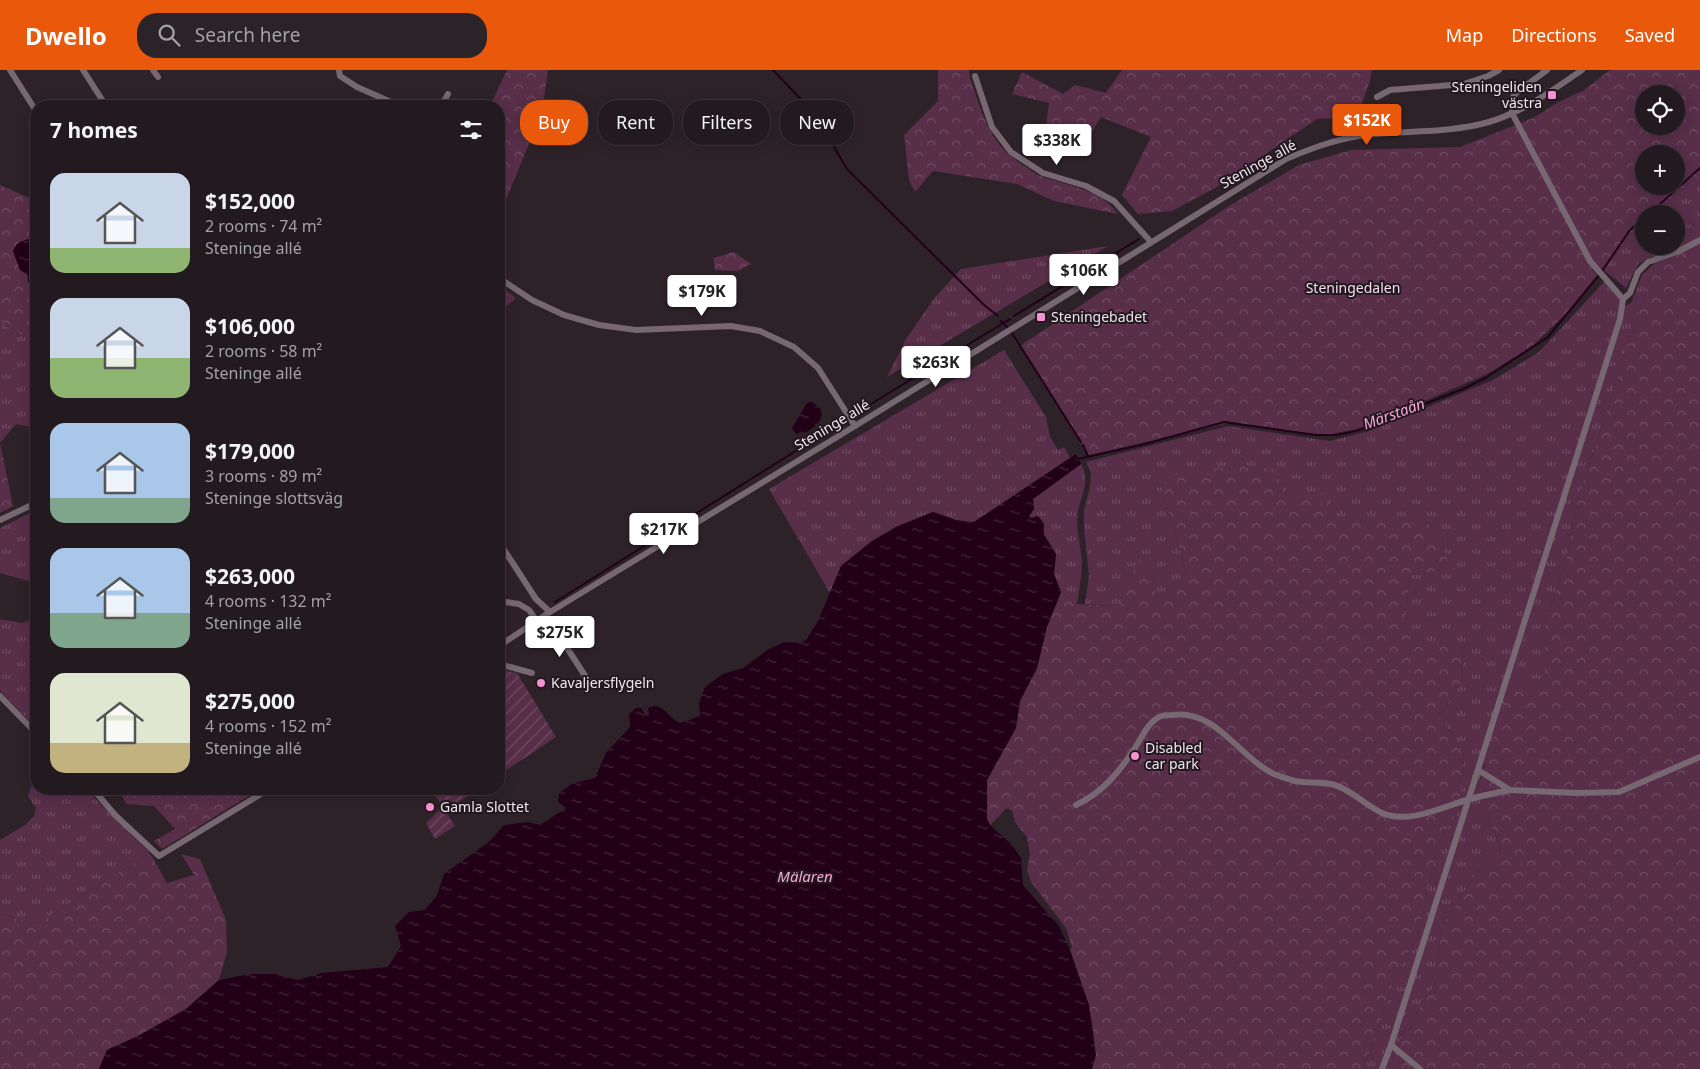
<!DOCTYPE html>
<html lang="en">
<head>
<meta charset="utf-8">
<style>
  body { margin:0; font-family:"Noto Sans",sans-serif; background:#2a2328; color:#f1f3f6; height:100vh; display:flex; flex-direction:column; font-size:19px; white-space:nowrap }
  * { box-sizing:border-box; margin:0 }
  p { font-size:16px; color:#a2a1a4 }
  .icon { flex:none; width:28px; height:28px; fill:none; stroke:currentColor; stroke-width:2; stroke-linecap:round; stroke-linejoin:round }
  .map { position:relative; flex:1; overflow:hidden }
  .drawer { position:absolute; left:30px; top:30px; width:475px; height:695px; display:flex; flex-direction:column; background:#221a1f; border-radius:20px; box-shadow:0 2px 12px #0003,0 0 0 1px #3f383d }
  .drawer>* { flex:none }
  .banner { position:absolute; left:520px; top:30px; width:475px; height:45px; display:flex; gap:10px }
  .fabs { position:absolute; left:1635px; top:15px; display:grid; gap:10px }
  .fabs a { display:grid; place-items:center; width:50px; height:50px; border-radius:50%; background:#221a1f; box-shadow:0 2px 12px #0003,0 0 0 1px #3f383d; font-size:25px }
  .price { position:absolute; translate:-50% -42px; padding:0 11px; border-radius:5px; background:#fff; color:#222; font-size:16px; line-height:32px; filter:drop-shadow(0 1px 2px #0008) }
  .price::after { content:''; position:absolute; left:50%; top:30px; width:15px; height:11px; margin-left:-8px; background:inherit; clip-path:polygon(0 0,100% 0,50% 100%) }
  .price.active { background:#ea580c; color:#fff }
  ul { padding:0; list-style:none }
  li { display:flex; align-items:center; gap:15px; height:125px; padding:0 20px }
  li span { display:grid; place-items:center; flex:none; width:140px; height:100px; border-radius:15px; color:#555 }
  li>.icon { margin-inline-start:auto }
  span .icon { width:60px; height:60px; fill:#fffc; stroke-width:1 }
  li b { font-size:21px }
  h2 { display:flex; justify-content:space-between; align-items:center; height:60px; padding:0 20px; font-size:21px }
  .tag { padding:0 18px; border-radius:20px; background:#221a1f; box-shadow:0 2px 12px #0003,0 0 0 1px #3f383d; font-size:18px; line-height:45px }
  .tag.active { background:#ea580c; color:#fff }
  header { display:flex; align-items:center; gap:30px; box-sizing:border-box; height:70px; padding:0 25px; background:#ea580c; color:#fff }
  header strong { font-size:24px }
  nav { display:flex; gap:28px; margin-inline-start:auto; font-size:18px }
  .search { width:350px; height:45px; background:#2a2328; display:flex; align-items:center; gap:12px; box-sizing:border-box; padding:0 18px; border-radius:20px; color:#a2a1a4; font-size:19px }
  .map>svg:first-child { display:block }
  .grass { fill:url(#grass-tufts) }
  .forest { fill:url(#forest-crowns); fill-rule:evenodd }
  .garden { fill:url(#garden-furrows) }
  .water { fill:url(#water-ripples) }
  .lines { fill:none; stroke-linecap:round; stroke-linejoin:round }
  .stream { stroke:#220118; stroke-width:2 }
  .street { stroke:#766770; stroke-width:6 }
  .poi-dot { fill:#f590d1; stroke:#241820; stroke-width:2 }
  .labels { text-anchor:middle; stroke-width:4; stroke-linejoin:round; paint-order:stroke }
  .poi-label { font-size:14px; fill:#efe6eb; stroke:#241820; text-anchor:start }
  .street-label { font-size:14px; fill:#efe6eb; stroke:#241820 }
  .park-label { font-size:14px; fill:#f2dde9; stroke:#241820 }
  .water-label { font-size:15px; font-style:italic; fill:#f8a6d9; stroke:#241820 }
</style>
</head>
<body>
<header>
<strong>Dwello</strong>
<div class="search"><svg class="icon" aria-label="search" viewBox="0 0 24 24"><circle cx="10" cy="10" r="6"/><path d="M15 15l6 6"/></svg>Search here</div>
<nav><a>Map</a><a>Directions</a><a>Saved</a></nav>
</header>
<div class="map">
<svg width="1700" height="999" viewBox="0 0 1700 999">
  <defs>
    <pattern id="grass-tufts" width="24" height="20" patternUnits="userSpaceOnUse" patternTransform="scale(1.25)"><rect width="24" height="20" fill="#582e49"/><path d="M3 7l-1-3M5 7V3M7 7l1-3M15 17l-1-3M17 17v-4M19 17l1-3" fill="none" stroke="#704c63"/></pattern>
    <pattern id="forest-crowns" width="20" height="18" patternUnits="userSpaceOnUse" patternTransform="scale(1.25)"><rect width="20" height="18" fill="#582e49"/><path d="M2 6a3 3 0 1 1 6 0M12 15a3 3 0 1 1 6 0" fill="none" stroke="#704c63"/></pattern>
    <pattern id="garden-furrows" width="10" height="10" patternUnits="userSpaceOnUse" patternTransform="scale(1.25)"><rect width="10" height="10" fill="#582e49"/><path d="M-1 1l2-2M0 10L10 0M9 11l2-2" fill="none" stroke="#704c63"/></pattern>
    <pattern id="water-ripples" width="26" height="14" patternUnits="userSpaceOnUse" patternTransform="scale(1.25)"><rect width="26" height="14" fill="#220118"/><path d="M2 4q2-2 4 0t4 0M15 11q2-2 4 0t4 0" fill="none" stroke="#42263a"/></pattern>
  </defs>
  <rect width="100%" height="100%" fill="#2e2229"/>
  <g class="grass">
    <polygon points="1700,104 1700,151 1676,167 1676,144 1653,144"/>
    <polygon points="1644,152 1644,176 1662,176 1652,183 1653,186 1639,193 1626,218 1604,200 1633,161"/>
    <polygon points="1108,176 887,307 906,269 936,226 961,199"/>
    <polygon points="1655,193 1578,429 1567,488 1545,553 1545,619 1484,695 1477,721 1501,779 1476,803 1442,857 1434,916 1404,961 1389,999 1364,999 1397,901 1418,867 1437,776 1459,739 1464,685 1440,647 1461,612 1463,574 1429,576 1406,554 1409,505 1434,503 1446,490 1442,470 1425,451 1328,451 1286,429 1159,408 1186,502 1159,532 1149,500 1119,536 1085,534 1089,506 1084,457 1084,441 1090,417 1091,403 1086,392 1228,356 1330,371 1369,361 1493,310 1539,282 1604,212 1620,229 1620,238 1631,233 1642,205"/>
    <polygon points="499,215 516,228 499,242"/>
    <polygon points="36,250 36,358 16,354 0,373 0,253 23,265"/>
    <polygon points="1004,280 1046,347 1050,367 1058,380 1064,377 1070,388 974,452 958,451 933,442 896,457 872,471 841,496 830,523 769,419"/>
    <path d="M1081 394C1091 411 1081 424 1078 442 1075 459 1081 475 1082 492 1082 506 1079 520 1077 534L1061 522 1054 504 1056 484 1044 464 1029 446 1034 439 1033 429Z"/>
    <polygon points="36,440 36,513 0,503 0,458"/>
    <polygon points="36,548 36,658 0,621 0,549 22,553"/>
    <polygon points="36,712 36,719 86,719 117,751 150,783 37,854 0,844 0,770 25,755 34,746 36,738 28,726 31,717"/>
  </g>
  <g class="forest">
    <polygon points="507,0 548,0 542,42 499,147 499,36 490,36"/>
    <path d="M938 0H969L970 9C984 46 988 73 1023 95 1030 99 1036 105 1043 107 1069 116 1102 120 1118 144L1054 131 1017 114 933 101 915 122 909 110 904 65 938 31Z"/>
    <polygon points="1122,0 1372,0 1370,11 1357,47 1317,49 1215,118 1172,141 1138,144 1122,125 1151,67 1101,47 1079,81 1046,56 1049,33 1012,24 1022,2 1063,24 1075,15 1106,23"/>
    <path d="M1610 0H1700V104L1653 144H1644V152L1633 161 1604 200 1597 195 1592 200 1598 205 1574 236 1532 276 1487 304 1362 358 1325 365 1228 353 1089 385 1020 276 1229 136 1299 95 1351 80 1460 77 1533 48 1557 33 1584 20ZM1644 24H1676V56H1644ZM1644 84H1676V116H1644Z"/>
    <polygon points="0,115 36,131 36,250 23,265 0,253"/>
    <polygon points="1700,151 1700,999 1389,999 1404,961 1434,916 1442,857 1476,803 1501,779 1477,721 1511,611 1545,619 1545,553 1567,488 1578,429 1655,193 1652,183 1662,176 1676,176 1676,167"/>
    <polygon points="734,182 751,194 738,201 715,200 713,188"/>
    <polygon points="0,373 13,436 0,443"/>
    <path d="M1240 394 1276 400 1286 429 1328 422V451H1425L1442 470 1447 490 1434 503 1409 505 1406 553 1429 575 1463 574 1461 612 1440 647 1464 685 1459 739 1437 776 1418 867 1397 901 1364 999H1092C1101 961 1082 916 1070 880L1072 877 1066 858 1031 812 1027 800 1030 784 1027 767 1015 752 1012 741 1007 738 990 755 987 749V710L1016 658 1020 631 1037 598 1047 557 1061 522 1077 534 1119 536 1139 488 1149 500 1159 531 1186 502 1159 408Z"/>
    <polygon points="119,719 260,719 162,779 154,771 175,759 154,736 126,734"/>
    <polygon points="150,783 167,813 194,805 181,784 200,789 226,850 227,882 219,910 186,939 138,966 107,980 99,999 0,999 0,844 37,854"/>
  </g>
  <g class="garden">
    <polygon points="499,599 517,603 556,667 499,705"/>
    <polygon points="431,719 478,719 445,741 455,756 435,769 426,753 443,737"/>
  </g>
  <g class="water">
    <path d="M36 167V241L31 235C32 229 30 224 32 217L28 212 27 204 20 200 13 181C18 169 25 171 36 167Z"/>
    <path d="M810 332C835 339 814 365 796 364L792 358 807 333Z"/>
    <path d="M1076 384 1081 394 1033 429 1034 439 1029 446 1031 448 1038 446 1044 454V465L1056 484 1054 504 1061 522 1047 557 1037 598 1020 631 1016 658 987 710V749L990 755 1011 774 1021 788 1023 815 1059 856 1070 880 1089 935 1096 985 1092 999H99L107 980 138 966 186 939 219 910 250 904H276L298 910 321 903 388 897 401 876 395 856 409 842 425 840 437 825 444 804 490 771 504 755 528 752 540 755 566 738 558 732 559 723 573 713 595 708 606 683 630 657 629 644 636 638H641L646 646 649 645 648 638C662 630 667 647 680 653L700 646 699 633 705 617 723 604 743 598 769 579 784 572 798 573 806 570 818 551 841 496 872 471 896 457 933 442 956 450 974 452Z"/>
  </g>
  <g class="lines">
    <g class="stream">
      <polyline points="773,0 814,43 847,99 984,235 998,246"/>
      <polyline points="1649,144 1700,98"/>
      <polyline points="1602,201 1630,160 1644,148"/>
      <polyline points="1014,246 1139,169"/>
      <polyline points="1001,251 1007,257"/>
      <polyline points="1012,263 1081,372"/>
      <polyline points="861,340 1010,249"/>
      <polyline points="1083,375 1088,386"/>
      <polyline points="1078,389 1145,374 1224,352 1315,365 1336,365 1356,361 1463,319 1487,307 1548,267 1599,205"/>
      <polyline points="555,532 842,352"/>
    </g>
    <g class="street">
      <polyline points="10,0 36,41"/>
      <polyline points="83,0 106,36"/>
      <polyline points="153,0 158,7"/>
      <polyline points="339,0 340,6 357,17 400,36"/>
      <polyline points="975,6 992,57 1011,82 1043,103 1086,116 1114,131 1151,172"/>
      <polyline points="1377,27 1390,20 1464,14 1488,6 1499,0"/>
      <polyline points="441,36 448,24"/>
      <polyline points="499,208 532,230 564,245 599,255 636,260 731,256 760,261 794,277 818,298 855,356"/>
      <polyline points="1623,229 1630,223 1638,202 1648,192 1679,181 1700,170"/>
      <polyline points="0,450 36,433"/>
      <path d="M499 472 536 529 550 542 855 356 1286 89C1310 79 1333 70 1359 66 1402 60 1447 64 1489 52 1523 42 1553 20 1582 0"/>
      <polyline points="499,531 519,534 529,540 537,551 550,555 558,564 591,615"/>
      <polyline points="499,576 550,542"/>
      <polyline points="499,594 532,603"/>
      <polyline points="0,626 36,663"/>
      <polyline points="1478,700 1510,720 1577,723 1619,722 1700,687"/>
      <polyline points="93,719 115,745 159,786 269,719"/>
      <path d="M1076 735C1101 723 1117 705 1133 681 1141 670 1147 652 1161 646 1164 645 1169 645 1172 645 1215 639 1237 684 1270 702 1277 706 1288 709 1295 711 1310 714 1326 710 1340 717 1354 723 1367 736 1382 743 1409 755 1444 736 1470 729 1483 725 1497 723 1510 720"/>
      <polyline points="1391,975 1420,999"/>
      <polyline points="1382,999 1391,975 1620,249 1623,229 1590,191 1512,43 1513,27 1516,23 1547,0"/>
    </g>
  </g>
  <g class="poi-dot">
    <rect x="1547" y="20" width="10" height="10" rx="2.5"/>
    <rect x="1036" y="242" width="10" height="10" rx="2.5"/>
    <circle cx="541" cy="613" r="5"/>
    <circle cx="1135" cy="686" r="5"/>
    <circle cx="430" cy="737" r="5"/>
  </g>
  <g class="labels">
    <g class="poi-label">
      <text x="1542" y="22" text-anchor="end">Steningeliden<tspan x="1542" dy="16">västra</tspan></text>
      <text x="1051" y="252">Steningebadet</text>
      <text x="551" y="618">Kavaljersflygeln</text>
      <text x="1145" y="683">Disabled<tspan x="1145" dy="16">car park</tspan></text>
      <text x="440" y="742">Gamla Slottet</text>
    </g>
    <g class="street-label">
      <text transform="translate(1258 94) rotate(-29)" y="5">Steninge allé</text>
      <text transform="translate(832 355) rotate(-31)" y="5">Steninge allé</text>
    </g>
    <g class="park-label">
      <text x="1353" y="223">Steningedalen</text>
    </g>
    <g class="water-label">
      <text transform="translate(1394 344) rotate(-20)" y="5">Märstaån</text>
      <text x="805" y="812">Mälaren</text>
    </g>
  </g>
</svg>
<div class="fabs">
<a><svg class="icon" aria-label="locate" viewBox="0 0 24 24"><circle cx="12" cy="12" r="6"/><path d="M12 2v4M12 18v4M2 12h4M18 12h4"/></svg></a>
<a>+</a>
<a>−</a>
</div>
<b class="price active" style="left:1367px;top:76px">$152K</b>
<b class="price" style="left:1057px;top:96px">$338K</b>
<b class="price" style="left:1084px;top:226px">$106K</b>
<b class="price" style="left:702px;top:247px">$179K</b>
<b class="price" style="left:936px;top:318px">$263K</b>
<b class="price" style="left:664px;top:485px">$217K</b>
<b class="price" style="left:560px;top:588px">$275K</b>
<div class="banner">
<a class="tag active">Buy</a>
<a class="tag">Rent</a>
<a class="tag">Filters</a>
<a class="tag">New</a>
</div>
<section class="drawer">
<h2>7 homes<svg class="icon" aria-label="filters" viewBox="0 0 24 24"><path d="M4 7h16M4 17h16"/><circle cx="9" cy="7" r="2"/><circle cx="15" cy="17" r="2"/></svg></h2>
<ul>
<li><span style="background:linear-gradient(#c9d6e8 75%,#8fb573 0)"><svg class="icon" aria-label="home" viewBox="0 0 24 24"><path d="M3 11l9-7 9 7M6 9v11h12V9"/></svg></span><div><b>$152,000</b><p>2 rooms · 74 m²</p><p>Steninge allé</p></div></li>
<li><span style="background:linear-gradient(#c9d6e8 60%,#8fb573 0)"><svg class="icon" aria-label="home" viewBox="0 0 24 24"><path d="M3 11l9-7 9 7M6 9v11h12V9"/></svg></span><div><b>$106,000</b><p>2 rooms · 58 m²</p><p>Steninge allé</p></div></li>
<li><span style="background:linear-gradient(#a9c7e8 75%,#7fa58c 0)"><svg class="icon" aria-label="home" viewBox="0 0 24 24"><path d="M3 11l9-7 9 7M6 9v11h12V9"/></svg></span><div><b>$179,000</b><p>3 rooms · 89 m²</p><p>Steninge slottsväg</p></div></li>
<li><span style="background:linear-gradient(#a9c7e8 65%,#7fa58c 0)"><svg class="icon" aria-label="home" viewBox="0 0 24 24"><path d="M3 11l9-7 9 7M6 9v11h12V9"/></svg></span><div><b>$263,000</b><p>4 rooms · 132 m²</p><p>Steninge allé</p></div></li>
<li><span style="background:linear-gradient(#dfe7d0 70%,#c2b280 0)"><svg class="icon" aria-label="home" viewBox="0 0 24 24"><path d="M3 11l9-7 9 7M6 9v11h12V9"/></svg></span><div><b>$275,000</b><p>4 rooms · 152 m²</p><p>Steninge allé</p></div></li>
</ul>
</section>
</div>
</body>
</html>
